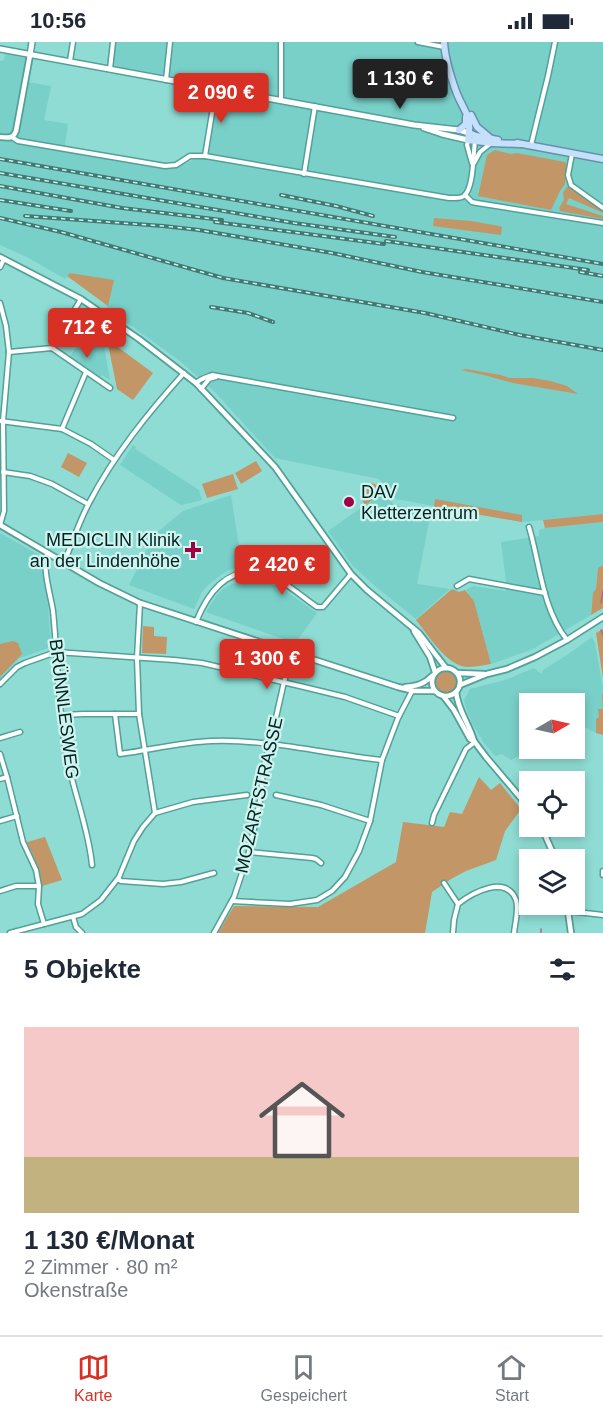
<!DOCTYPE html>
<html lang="de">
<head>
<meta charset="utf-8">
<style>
  body { margin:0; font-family:Helvetica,sans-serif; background:#f2f2f3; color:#1f2937; height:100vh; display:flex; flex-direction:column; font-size:22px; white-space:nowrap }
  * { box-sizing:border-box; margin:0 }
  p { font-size:20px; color:#747a83 }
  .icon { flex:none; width:33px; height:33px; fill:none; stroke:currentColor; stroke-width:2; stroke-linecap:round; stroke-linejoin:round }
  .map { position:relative; height:891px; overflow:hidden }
  .sheet { display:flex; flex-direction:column; background:#fff; flex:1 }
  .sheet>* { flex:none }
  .needle { width:39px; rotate:81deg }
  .controls { position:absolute; left:519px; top:651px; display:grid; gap:12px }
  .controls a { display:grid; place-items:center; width:66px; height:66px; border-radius:0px; background:#fff; box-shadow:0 3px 9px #0003; font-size:30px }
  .price { position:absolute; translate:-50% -51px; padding:0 14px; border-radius:6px; background:#d93025; color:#fff; font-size:20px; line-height:39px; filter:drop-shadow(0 2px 3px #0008) }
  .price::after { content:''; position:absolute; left:50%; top:36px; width:18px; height:14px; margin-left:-9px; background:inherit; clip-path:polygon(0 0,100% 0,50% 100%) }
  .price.active { background:#222; color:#fff }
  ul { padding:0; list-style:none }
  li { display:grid; align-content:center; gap:12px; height:318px; padding:0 24px }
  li+li { border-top:2px solid #e0e1e3 }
  li span { display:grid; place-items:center; height:186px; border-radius:0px; color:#555 }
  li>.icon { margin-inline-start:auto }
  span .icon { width:108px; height:108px; fill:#fffc; stroke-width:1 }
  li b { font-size:26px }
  h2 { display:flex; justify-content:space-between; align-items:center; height:72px; padding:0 24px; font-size:26px }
  .status { display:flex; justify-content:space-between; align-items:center; height:42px; padding:0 30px; background:#fff; direction:ltr }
  .status svg { height:16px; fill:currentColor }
  .tabs { display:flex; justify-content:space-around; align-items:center; height:84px; border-top:2px solid #e0e1e3; background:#fff; font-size:16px; color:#747a83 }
  .tabs a { display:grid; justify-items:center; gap:3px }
  .tabs .active { color:#d93025 }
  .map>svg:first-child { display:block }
  .built { fill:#78d0c8 }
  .green { fill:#c29666 }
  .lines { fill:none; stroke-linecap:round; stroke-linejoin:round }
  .stream { stroke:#a76f7b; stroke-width:1.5 }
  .minor-casing { stroke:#53a099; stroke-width:7 }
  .tertiary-casing { stroke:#53a099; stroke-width:8 }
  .secondary-casing { stroke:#53a099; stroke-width:8 }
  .primary-casing { stroke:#6790ac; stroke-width:9 }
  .minor { stroke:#fff; stroke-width:4 }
  .tertiary { stroke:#fff; stroke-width:4.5 }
  .secondary { stroke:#fff; stroke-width:5 }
  .primary { stroke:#c5e0fa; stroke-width:6 }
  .rail-casing { stroke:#427772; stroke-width:4 }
  .rail { stroke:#cff4f0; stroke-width:1.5; stroke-dasharray:4.5; stroke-linecap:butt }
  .poi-dot { fill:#9f0143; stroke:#cff4f0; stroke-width:2 }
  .labels { text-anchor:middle; stroke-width:4.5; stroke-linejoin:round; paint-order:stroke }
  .poi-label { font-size:18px; fill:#022321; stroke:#cff4f0; text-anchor:start }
  .street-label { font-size:18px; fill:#022321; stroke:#cff4f0 }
</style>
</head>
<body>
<div class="status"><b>10:56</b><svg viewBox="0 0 49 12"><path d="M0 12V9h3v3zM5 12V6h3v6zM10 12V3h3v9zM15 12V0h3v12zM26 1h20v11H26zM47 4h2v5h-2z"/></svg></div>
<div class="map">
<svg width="603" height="891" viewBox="0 0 603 891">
  <rect width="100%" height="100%" fill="#8edcd3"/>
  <g class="built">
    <polygon points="115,0 603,0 603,472 522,480 396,457 379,437 275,416 214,349 181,320 107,266 108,264 70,231 65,237 27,215 0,203 0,19 4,18 5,12 26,16 22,39 51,44 44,78 68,82 64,109 163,126 174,126 196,117 208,117 218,42 113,24"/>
    <polygon points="93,280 103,299 110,338 102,333 99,336 70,315"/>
    <polygon points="133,403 136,405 135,407 199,448 202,458 181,463 120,423"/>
    <polygon points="384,450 394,463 431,469 417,542 450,547 416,577 375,544 352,523 328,489"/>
    <polygon points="231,453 242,524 231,527 222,532 209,542 202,550 194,567 129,543 154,493 183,469"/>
    <polygon points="603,480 603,523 598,526 596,547 591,566 591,573 533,607 491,622 474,559 466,548 473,544 506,549 506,539 501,500 539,494 539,488 545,486"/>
    <polygon points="0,491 41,514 48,563 51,603 51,605 20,616 0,636"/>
    <polygon points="248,537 265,539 284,548 317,571 295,601 206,570 217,553 223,547 230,543"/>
    <polygon points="592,595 595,601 603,646 603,667 599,675 596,677 596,691 575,680 574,662 530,662 530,706 532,707 511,718 502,712 495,714 484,701 472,681 467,669 464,658 470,647 505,638 534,626 541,632 543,628 567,613"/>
  </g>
  <g class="green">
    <polygon points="495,108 511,112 517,111 565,120 567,124 565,142 560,149 551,168 478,154 487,113"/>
    <polygon points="569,144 603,167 603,171 569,156 566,162 603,174 603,177 560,169 559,166 564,158 563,151 567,145"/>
    <polygon points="434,176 471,179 499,184 502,185 501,193 433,184"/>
    <polygon points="70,231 114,238 108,264 67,234"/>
    <polygon points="107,297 153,331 133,358 117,347"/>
    <polygon points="466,327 501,333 509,336 533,336 550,339 567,344 578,352 513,341 488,334 461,328"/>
    <polygon points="68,411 87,421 79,435 61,425"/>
    <polygon points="256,419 262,429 241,442 235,431"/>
    <polygon points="233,432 238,447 207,456 202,442"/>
    <polygon points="372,441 377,443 384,450 365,463 360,455 365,451 363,448"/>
    <polygon points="435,457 522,473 522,480 434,465"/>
    <polygon points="603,472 603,480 545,486 543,478"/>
    <polygon points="603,523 603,566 591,573 593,551 596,547 598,526"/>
    <path d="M452 547 459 550 465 548 474 559 491 622C483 623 475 625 467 625 447 624 428 593 416 578Z"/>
    <polygon points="143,584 154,585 154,594 167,595 166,612 142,611"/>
    <polygon points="603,587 603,636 596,591"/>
    <polygon points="13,599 18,601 22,612 0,635 0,602"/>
    <circle cx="445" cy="640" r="12"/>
    <polygon points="602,652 603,652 603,693 596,691 596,677 599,675 598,667 603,667"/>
    <polygon points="479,735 491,748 500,741 521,767 505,789 496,818 466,829 451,837 432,850 425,891 218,891 234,864 318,865 396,820 403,780 444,785 450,770 462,772"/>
    <polygon points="45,795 62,838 42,844 39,827 27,800"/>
  </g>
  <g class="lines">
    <g class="stream">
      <polyline points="601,561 603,549"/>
      <polyline points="601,588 603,593"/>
      <polyline points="541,891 541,887"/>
    </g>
    <defs>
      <g id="minor">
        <polyline points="418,0 444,5"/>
        <polyline points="70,19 73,0"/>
        <polyline points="110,27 113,0"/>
        <polyline points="166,38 170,0"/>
        <polyline points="281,58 281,0"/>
        <path d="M12 95 18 99 165 124 176 123 190 114H205L449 156C454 156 460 157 464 154 474 146 473 112 475 99"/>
        <polyline points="468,99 467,103 472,121"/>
        <polyline points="531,103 548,34 555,0"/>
        <polyline points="572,112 568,133 571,143 603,166"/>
        <polyline points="205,114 216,47"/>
        <polyline points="474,121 480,110 490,102"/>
        <polyline points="304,132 315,64"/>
        <polyline points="465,153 472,160 477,161 603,181"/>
        <polyline points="0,225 4,217"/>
        <polyline points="0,261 6,284 9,310 3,379 4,469 0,483"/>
        <polyline points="52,306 110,346"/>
        <polyline points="9,310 52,306 81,257"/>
        <path d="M196 341C200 337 207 335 212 333L453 376"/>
        <polyline points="201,347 209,337 216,335"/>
        <polyline points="0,379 62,387 91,402 114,418"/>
        <polyline points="62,387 86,330"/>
        <polyline points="3,430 30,434 52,442 88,462"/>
        <path d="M529 485C540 522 542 566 567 598"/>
        <path d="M48 511C41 524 51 554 53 569 58 619 58 671 68 720 75 754 89 789 92 823"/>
        <path d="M64 521C72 501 79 480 89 461 114 413 148 371 184 331"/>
        <polyline points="457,544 469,537 545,551"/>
        <polyline points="140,561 137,616 139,672 155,771"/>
        <path d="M196 580C208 550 229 522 266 532 283 537 302 555 317 565H323L351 532"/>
        <polyline points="0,642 17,625 25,621 56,610 174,618 202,621 304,645 345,655 399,674"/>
        <path d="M115 672 120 712C151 708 181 700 212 699 269 697 326 712 382 718"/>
        <polyline points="62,673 84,672 139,672"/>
        <polyline points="0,696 20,690"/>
        <polyline points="0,712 7,735 23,800 36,828 39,844 38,862 44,882"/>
        <polyline points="0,737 7,735"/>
        <polyline points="276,753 321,763 370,779"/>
        <polyline points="0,779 17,774"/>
        <polyline points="432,781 434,773 466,707 475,700"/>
        <polyline points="249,810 312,816 316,817 321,821"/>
        <polyline points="603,829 603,833"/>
        <polyline points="118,837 121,839 163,842 181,840 214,831"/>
        <polyline points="444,841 458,862"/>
        <polyline points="0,849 16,844 39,844"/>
        <polyline points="232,859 290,862 317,858 332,849 345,835 359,809 370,779 382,718 398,676 412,649"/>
        <polyline points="568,869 603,873"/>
        <polyline points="73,875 76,885 82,891"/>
        <polyline points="10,891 82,872 101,858 119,835 134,799 143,785 155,771 193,760 247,753"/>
        <polyline points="214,891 234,855 249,810 261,754 263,726 270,702 284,640 293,610"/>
        <path d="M453 891 454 878 458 862C472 851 506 832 516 858 519 867 515 881 514 891"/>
      </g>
      <g id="tertiary">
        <path d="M0 95C8 96 13 97 16 89L30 13"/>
        <polyline points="0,215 81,257 139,297 196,341 275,425 351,532 367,548 419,591 446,626"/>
        <polyline points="0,483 99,541 140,561 398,645 414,649 434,649"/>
        <polyline points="414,589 430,615 435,630"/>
        <circle cx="446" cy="640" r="14"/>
        <polyline points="457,631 484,632"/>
        <polyline points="460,643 487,632 507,627 535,615 567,598 603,575"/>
        <path d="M405 645C417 644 424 642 432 634"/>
        <path d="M456 650C458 669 469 681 474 699"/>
        <polyline points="444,655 454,668 470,697 474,699 486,715 530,767"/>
        <polyline points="541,784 556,818"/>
        <polyline points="567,862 571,891"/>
      </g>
      <g id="secondary">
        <polyline points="0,7 414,83 459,88 469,91"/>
        <polyline points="30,13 32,0"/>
        <polyline points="424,86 442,92 468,98"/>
      </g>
      <g id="primary">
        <path d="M444 0C445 17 451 36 457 52 466 73 472 74 468 98L492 101 520 102"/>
        <polyline points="471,73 477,85 489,95"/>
        <polyline points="459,88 466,82 466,75"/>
        <polyline points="469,91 476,94 498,98"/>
        <polyline points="517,101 603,117"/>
      </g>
    </defs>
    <use href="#minor" class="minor-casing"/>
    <use href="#tertiary" class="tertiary-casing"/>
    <use href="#secondary" class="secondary-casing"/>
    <use href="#primary" class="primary-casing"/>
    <use href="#minor" class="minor"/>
    <use href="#tertiary" class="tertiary"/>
    <use href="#secondary" class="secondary"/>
    <use href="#primary" class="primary"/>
    <defs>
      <g id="rail">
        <polyline points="0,117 603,222"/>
        <polyline points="0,131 294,181 395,195"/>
        <polyline points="0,144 122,166 222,178"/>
        <polyline points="281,153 336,164 373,174"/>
        <polyline points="0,158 71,169"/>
        <polyline points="25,174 163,184 199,188 332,211 422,230 603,260"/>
        <polyline points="0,176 61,190 223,236 425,271 520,293 603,308"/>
        <polyline points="215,180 384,202"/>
        <polyline points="386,199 588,228"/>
        <polyline points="580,230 603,234"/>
        <polyline points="211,265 248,271 273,280"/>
      </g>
    </defs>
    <use href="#rail" class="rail-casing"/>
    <use href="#rail" class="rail"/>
  </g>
  <g class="poi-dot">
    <circle cx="349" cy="460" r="6"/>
    <path d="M190 499h6v6h6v6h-6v6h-6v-6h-6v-6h6z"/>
  </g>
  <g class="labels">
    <g class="poi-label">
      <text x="361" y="456">DAV<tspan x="361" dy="21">Kletterzentrum</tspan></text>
      <text x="180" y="504" text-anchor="end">MEDICLIN Klinik<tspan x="180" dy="21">an der Lindenhöhe</tspan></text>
    </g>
    <g class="street-label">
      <text transform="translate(64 667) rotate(83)" y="6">BRÜNNLESWEG</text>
      <text transform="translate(259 753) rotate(-77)" y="6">MOZARTSTRASSE</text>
    </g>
  </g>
</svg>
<div class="controls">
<a><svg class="needle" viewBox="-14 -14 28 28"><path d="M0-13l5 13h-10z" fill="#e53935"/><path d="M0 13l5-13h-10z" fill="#747a83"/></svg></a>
<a><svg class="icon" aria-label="locate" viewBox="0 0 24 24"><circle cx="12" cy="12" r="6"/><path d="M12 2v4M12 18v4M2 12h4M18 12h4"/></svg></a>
<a><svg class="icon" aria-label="layers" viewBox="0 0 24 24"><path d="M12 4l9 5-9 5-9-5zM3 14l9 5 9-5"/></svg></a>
</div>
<b class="price active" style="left:400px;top:68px">1 130 €</b>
<b class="price" style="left:221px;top:82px">2 090 €</b>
<b class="price" style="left:87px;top:317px">712 €</b>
<b class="price" style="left:282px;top:554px">2 420 €</b>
<b class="price" style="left:267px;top:648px">1 300 €</b>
</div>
<section class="sheet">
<h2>5 Objekte<svg class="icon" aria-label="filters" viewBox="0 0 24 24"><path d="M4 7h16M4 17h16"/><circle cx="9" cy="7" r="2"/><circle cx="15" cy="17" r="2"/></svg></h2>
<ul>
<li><span style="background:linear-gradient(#f6c9c9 70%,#c2b280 0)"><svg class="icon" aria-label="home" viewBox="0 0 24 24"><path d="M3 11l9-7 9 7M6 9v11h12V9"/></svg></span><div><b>1 130 €/Monat</b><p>2 Zimmer · 80 m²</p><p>Okenstraße</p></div></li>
</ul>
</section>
<nav class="tabs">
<a class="active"><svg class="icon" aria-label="map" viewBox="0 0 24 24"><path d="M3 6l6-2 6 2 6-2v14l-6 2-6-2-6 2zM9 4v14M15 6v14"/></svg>Karte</a>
<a><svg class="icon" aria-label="saved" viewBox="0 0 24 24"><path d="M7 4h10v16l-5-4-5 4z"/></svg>Gespeichert</a>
<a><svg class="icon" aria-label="home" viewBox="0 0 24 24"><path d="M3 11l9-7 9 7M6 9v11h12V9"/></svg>Start</a>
</nav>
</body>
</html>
